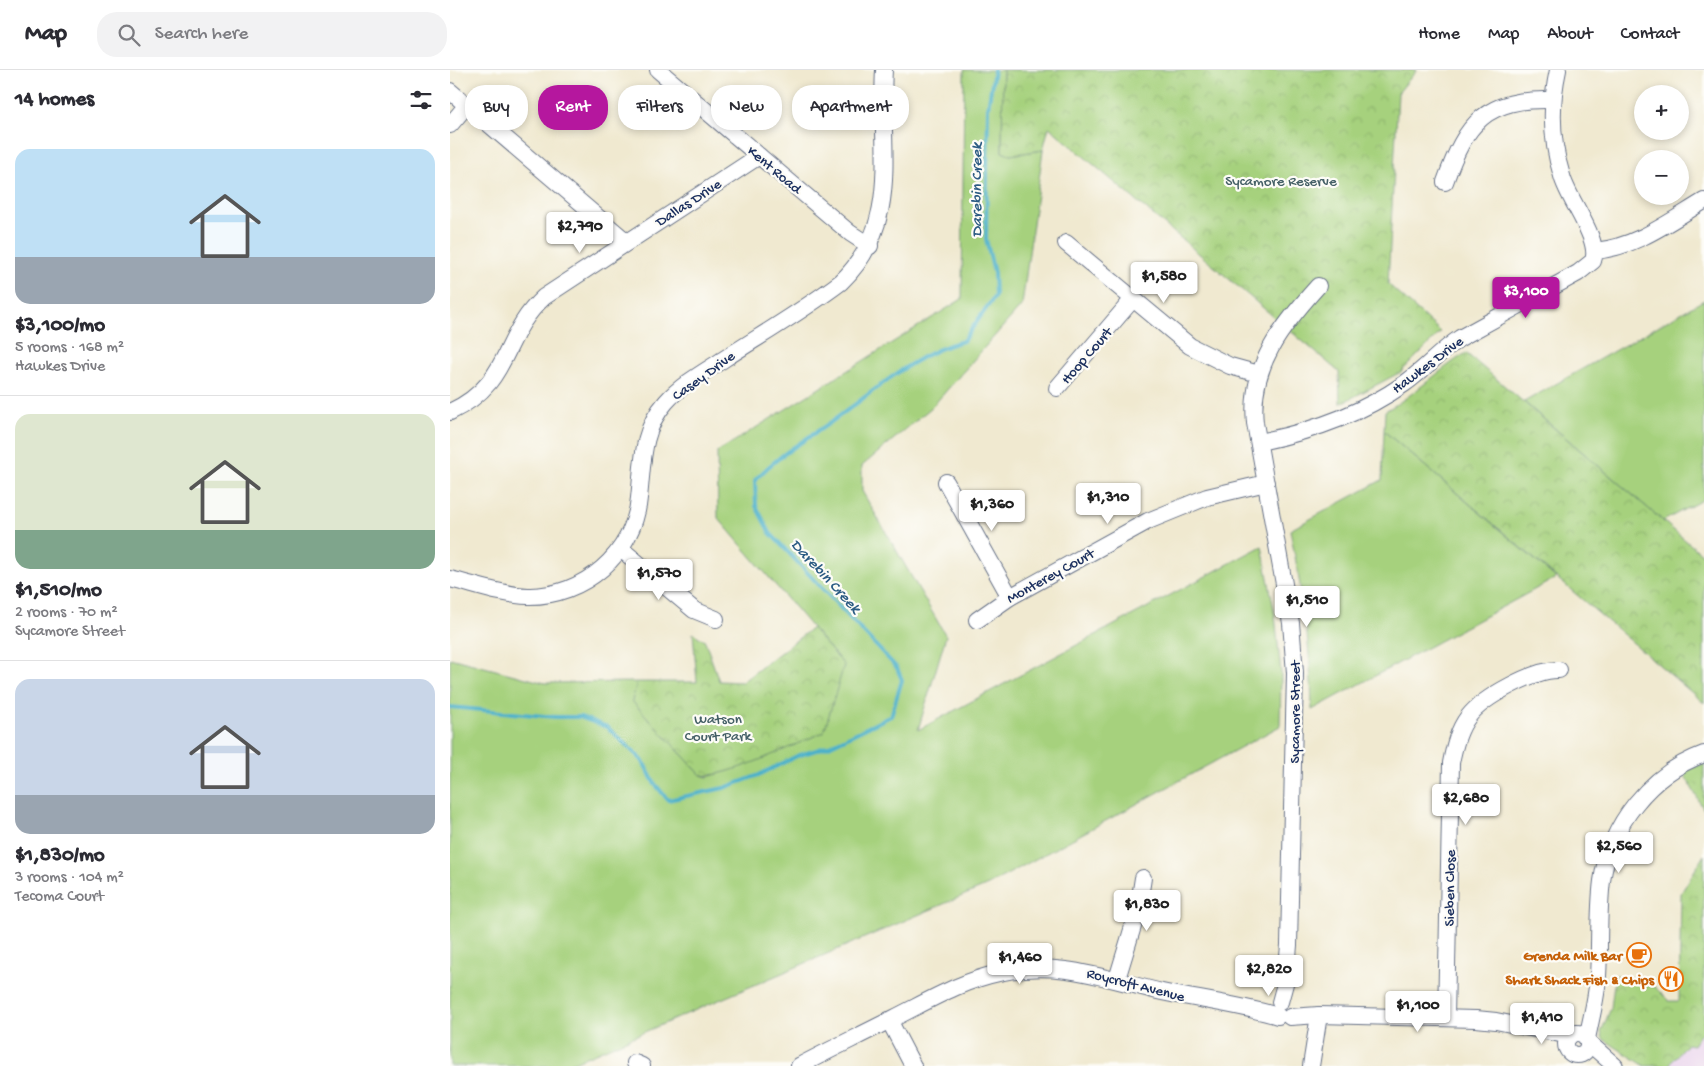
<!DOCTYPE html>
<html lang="en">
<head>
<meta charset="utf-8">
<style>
  body { margin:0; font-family:"Gochi Hand",sans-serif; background:#f2f2f3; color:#2b2b33; height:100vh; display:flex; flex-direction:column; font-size:19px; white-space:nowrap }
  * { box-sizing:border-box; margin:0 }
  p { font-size:16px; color:#7c7c81 }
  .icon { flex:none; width:28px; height:28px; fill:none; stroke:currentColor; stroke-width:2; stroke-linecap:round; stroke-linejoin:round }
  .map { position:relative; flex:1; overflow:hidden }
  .panel { display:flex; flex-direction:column; background:#fff; width:450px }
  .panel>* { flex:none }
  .guide { position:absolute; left:15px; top:15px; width:475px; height:45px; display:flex; gap:10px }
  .buttons { position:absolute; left:1184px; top:15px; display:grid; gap:10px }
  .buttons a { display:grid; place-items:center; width:55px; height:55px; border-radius:50%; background:#fff; box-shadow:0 2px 8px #0003; font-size:25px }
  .price { position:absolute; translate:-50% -42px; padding:0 11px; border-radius:5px; background:#fff; color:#222; font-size:16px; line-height:32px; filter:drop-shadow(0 1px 2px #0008) }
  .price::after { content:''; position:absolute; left:50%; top:30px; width:15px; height:11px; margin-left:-8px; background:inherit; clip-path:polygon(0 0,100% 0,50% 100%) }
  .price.on { background:#b5179e; color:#fff }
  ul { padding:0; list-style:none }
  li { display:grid; align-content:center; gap:10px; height:265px; padding:0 15px }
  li+li { border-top:1px solid #e1e1e2 }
  li span { display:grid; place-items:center; height:155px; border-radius:15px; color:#555 }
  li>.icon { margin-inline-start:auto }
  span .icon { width:90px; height:90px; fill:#fffc; stroke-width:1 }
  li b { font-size:21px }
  h2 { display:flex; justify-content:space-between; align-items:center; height:60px; padding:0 15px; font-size:21px }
  .pill { padding:0 18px; border-radius:20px; background:#fff; box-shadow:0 2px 8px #0003; font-size:18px; line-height:45px }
  .pill.on { background:#b5179e; color:#fff }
  header { display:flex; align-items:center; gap:30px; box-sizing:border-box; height:70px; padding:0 25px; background:#fff; border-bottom:1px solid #e1e1e2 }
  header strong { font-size:24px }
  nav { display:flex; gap:28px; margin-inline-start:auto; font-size:18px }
  .search { width:350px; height:45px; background:#f2f2f3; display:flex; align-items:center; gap:12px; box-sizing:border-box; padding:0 18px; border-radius:20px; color:#7c7c81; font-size:19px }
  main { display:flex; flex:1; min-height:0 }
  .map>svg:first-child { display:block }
  .built { fill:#e9d2ed }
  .green { fill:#a6d17d; stroke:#60806e }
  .park { fill:url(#park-crowns); stroke:#60806e }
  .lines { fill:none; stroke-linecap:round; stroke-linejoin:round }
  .stream { stroke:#4bb1ca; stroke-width:4 }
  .minor-casing { stroke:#667086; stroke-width:18 }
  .minor { stroke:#fff; stroke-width:16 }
  .labels { text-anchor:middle; stroke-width:4.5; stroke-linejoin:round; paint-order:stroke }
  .street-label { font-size:15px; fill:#1b2f5e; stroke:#fdfcf7 }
  .park-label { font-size:15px; fill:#456067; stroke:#fdfcf7 }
  .food-label { font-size:15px; font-weight:bold; fill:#c56008; stroke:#fdfcf7; text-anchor:end }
  .water-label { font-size:16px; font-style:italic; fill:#2c5c84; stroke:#fdfcf7 }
</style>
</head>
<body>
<header>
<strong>Map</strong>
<div class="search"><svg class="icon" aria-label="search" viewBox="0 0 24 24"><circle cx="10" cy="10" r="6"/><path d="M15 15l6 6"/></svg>Search here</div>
<nav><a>Home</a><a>Map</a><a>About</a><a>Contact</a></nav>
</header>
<main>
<section class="panel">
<h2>14 homes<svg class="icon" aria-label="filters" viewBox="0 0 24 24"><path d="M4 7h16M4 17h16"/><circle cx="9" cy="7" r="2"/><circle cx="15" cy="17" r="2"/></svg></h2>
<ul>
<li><span style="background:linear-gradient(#bfe0f5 70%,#9aa5b1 0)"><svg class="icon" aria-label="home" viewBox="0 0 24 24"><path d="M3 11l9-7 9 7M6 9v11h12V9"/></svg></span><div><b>$3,100/mo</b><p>5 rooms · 168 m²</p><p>Hawkes Drive</p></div></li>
<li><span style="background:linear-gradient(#dfe7d0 75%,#7fa58c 0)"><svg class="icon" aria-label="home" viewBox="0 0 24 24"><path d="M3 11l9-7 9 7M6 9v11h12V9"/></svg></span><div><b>$1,510/mo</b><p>2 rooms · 70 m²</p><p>Sycamore Street</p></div></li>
<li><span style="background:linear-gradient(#c9d6e8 75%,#9aa5b1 0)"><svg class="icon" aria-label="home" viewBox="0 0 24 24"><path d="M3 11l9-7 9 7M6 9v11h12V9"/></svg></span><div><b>$1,830/mo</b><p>3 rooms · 104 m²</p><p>Tecoma Court</p></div></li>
</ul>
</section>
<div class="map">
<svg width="1254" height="996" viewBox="0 0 1254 996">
  <defs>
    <pattern id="park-crowns" width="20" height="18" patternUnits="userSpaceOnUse" patternTransform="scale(1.25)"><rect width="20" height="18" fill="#a6d17d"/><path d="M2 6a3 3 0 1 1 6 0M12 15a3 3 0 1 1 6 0" fill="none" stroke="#8eb46e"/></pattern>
  </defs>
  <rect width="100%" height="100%" fill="#fdfcf7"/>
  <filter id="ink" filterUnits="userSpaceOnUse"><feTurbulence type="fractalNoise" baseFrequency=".02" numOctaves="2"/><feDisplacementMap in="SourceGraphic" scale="10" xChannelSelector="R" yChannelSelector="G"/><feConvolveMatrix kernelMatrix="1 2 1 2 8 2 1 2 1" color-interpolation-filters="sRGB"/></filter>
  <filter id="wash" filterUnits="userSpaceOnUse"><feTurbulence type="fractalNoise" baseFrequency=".0096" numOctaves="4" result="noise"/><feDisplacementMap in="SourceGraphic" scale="20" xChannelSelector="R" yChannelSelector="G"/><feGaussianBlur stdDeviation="1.12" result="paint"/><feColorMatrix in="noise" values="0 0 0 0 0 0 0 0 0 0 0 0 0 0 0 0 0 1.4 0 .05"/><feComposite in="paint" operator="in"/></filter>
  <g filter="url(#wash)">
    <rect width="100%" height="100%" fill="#f0e9d0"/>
    <polygon class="built" points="1252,962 1254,964 1254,996 1218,996 1237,974"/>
    <g class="green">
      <polygon points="514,0 553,0 552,82 560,85 593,80 572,235 482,337 412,396 412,421 496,566 468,660 812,476 825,545 831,603 830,656 538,815 115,996 0,996 0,588 95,613 187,612 182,631 251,705 257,707 281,700 394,595 268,448 267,382 512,229"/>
      <polygon points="1254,230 1254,429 1213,451 1074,332"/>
      <path d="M934 361 1106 508 862 640C861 575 852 523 840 460L932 410Z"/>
    </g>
    <g class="park">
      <polygon points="553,0 967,0 948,23 938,214 991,262 951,302 890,334 889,302 599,57 593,80 560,85 552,82"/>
      <path d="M1016 283 1254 486V633L934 361 935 341C965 325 987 301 1016 283Z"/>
      <path d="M362 558 394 595 374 662C350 672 273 710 251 705L182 631 187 612H247L243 563 255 571 269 611 292 612Z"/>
      <polygon points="1254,693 1254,740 1233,702"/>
      <polygon points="1254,785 1254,964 1252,962 1243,975 1237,974 1218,996 1195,996 1153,969 1151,962 1161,938 1165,905 1205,917 1219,931 1229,931 1231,823"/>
    </g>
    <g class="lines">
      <path class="stream" d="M0 637 105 647H130L157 657 192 690 205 714 218 730 274 718 309 705 347 686 379 676 441 646 452 610 447 598 320 463 306 436 305 410C329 384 353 372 381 352 423 323 462 284 513 271L545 226 544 203 536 169 538 38 544 0"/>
    </g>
  </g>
  <g filter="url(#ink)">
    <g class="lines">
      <defs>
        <g id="minor">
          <polyline points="208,0 400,163 420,176"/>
          <polyline points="0,21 177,172"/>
          <polyline points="0,55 17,35"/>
          <path d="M995 112C1016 52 1036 28 1103 30"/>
          <polyline points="616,173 740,276 780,296 809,304"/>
          <path d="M1145 181C1186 177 1219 152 1254 131"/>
          <polyline points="607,318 683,229"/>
          <path d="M0 342C63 312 50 267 94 227L309 86"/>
          <path d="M809 372C860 362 911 344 954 314 974 300 990 281 1010 268L1128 203 1143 191C1151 169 1118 130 1112 106 1101 71 1100 36 1108 0"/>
          <polyline points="496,412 560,527"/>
          <polyline points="171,479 244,540 266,549"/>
          <path d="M0 509C25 515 52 525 78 526 133 527 184 484 189 428 193 394 191 360 216 332 232 314 254 302 274 289 313 264 354 240 391 212 453 152 429 77 434 0"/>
          <polyline points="527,550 560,527 698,451 757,427 816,413"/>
          <polyline points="667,909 688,840 693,808"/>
          <path d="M830 932 836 910 839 875 845 603 841 553 805 353C799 296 832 256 868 216"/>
          <polyline points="840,947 869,945 1026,949 1046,951 1120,966"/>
          <path d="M996 948 1001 693C1004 677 1008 660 1018 647 1033 627 1085 599 1109 600"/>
          <polyline points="439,950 463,996"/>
          <circle cx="1127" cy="974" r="11"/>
          <path d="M1137 969C1141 948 1147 927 1148 906 1150 875 1148 842 1152 811 1160 754 1200 704 1254 684"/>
          <polyline points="1138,972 1165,996"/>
          <polyline points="185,993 192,996"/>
          <path d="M349 996C381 979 413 964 444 948 478 931 511 911 549 903 609 889 655 909 712 922 751 930 790 935 828 946"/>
          <polyline points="861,996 869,945"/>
        </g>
      </defs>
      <use href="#minor" class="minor-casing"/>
      <use href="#minor" class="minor"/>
    </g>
  </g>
  <defs>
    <symbol id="cafe-ring" viewBox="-11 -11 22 22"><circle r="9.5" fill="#fdfcf7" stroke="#e8710a" stroke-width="1.5"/><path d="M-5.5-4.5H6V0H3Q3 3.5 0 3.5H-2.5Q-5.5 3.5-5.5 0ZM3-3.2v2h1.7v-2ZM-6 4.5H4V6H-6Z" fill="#e8710a"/></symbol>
    <symbol id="restaurant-ring" viewBox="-11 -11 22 22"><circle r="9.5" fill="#fdfcf7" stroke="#e8710a" stroke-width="1.5"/><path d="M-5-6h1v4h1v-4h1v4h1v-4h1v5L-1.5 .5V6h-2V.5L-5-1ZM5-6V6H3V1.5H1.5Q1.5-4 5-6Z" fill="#e8710a"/></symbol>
  </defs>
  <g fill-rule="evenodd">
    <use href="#cafe-ring" x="1175" y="871" width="28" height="28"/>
    <use href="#restaurant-ring" x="1207" y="895" width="28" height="28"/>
  </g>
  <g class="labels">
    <g class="street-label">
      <text transform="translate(325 99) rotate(40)" y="5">Kent Road</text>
      <text transform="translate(238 132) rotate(-33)" y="5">Dallas Drive</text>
      <text transform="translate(636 285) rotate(-49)" y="5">Hoop Court</text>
      <text transform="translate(977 294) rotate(-37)" y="5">Hawkes Drive</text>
      <text transform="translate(253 305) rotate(-36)" y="5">Casey Drive</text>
      <text transform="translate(600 505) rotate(-29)" y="5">Monterey Court</text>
      <text transform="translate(844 642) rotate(-90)" y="5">Sycamore Street</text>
      <text transform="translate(999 818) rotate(-89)" y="5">Sieben Close</text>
      <text transform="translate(686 914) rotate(14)" y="5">Roycroft Avenue</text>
    </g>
    <g class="park-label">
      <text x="831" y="115">Sycamore Reserve</text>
      <text x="268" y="653">Watson<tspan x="268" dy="17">Court Park</tspan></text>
    </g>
    <g class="food-label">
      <text x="1172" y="890">Grenda Milk Bar</text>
      <text x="1204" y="914">Shark Shack Fish &amp; Chips</text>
    </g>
    <g class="water-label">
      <text transform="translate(525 120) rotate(-90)" y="6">Darebin Creek</text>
      <text transform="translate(377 505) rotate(47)" y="6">Darebin Creek</text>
    </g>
  </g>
</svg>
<div class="buttons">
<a>+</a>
<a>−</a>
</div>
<b class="price" style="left:130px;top:184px">$2,790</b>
<b class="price" style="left:714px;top:234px">$1,580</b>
<b class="price on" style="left:1076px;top:249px">$3,100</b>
<b class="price" style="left:658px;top:455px">$1,310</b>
<b class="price" style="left:542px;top:462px">$1,360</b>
<b class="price" style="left:209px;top:531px">$1,570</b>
<b class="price" style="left:857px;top:558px">$1,510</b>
<b class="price" style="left:1016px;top:756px">$2,680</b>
<b class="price" style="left:1169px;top:804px">$2,560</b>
<b class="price" style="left:697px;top:862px">$1,830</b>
<b class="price" style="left:570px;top:915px">$1,460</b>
<b class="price" style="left:819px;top:927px">$2,820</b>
<b class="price" style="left:968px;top:963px">$1,100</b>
<b class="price" style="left:1092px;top:975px">$1,410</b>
<div class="guide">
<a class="pill">Buy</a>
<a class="pill on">Rent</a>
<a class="pill">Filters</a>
<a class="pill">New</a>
<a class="pill">Apartment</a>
</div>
</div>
</main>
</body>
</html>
